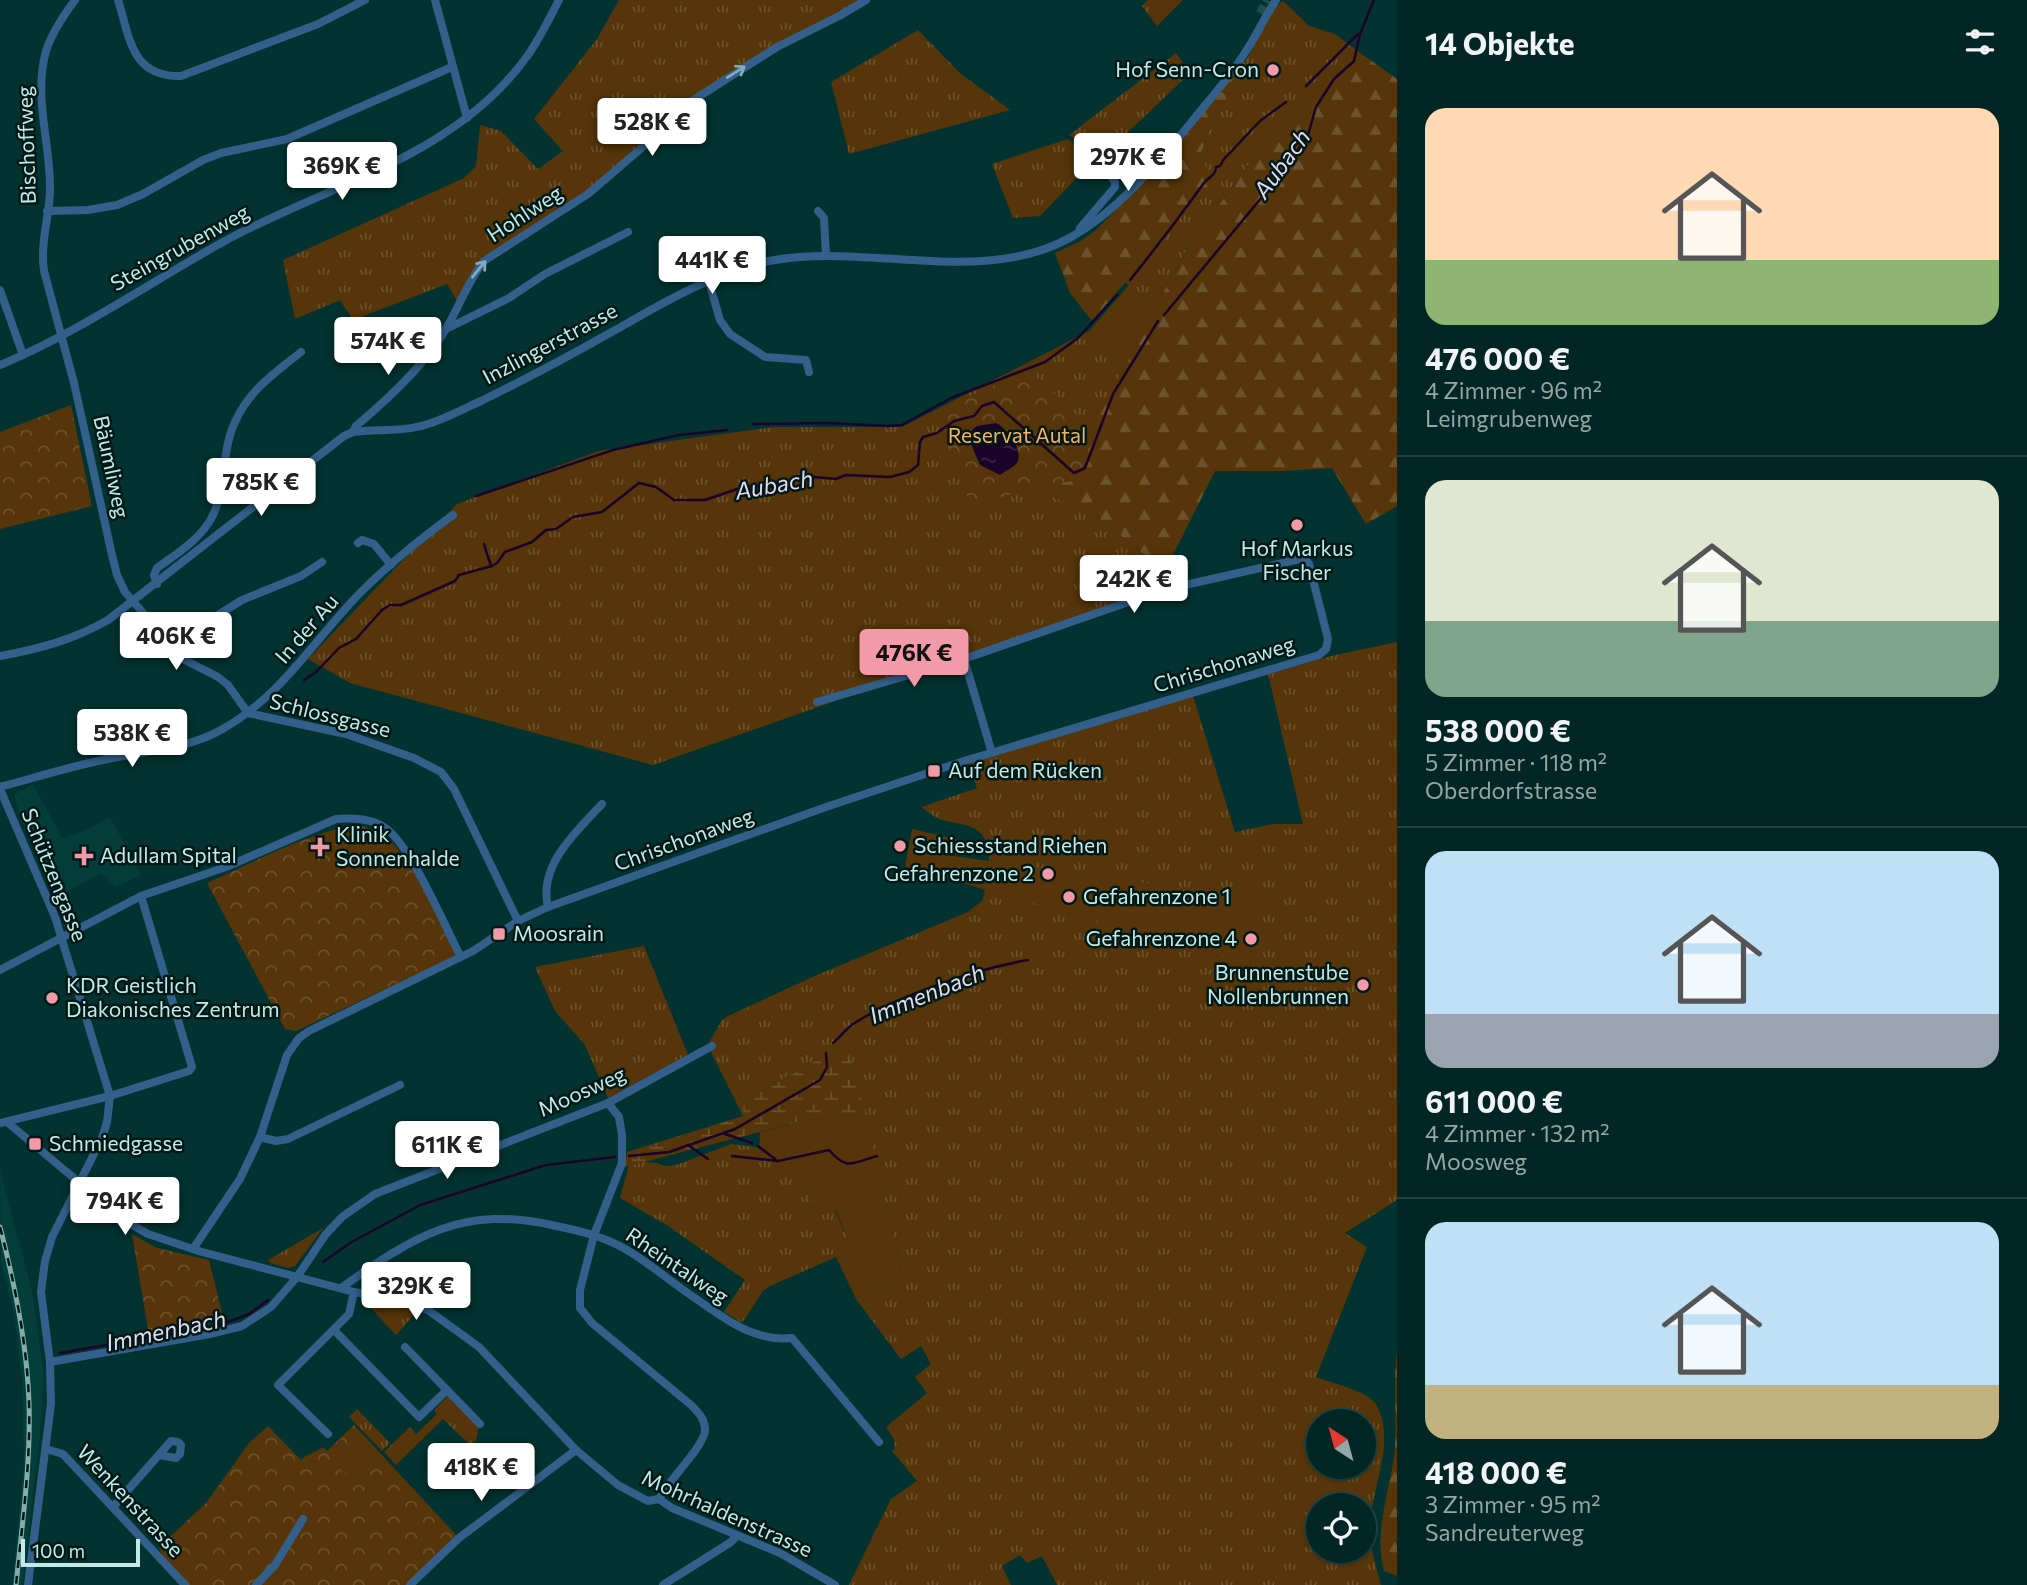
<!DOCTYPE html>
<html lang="de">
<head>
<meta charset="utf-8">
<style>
  body { margin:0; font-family:Commissioner,sans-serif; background:#0c2e2c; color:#f1f3f6; height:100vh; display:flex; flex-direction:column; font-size:26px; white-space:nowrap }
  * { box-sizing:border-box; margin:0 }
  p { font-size:23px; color:#96a5a6 }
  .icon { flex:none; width:38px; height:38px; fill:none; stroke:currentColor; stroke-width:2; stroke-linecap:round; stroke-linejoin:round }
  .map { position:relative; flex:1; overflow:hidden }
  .panel { display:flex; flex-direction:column; background:#022624; width:630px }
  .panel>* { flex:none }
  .needle { width:46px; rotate:324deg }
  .fabs { position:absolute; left:1306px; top:1409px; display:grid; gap:14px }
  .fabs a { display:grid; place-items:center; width:70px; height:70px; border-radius:50%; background:#022624; box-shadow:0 2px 5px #0004,0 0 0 2px #234341; font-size:35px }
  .scale { position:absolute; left:21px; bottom:18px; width:119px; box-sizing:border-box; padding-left:7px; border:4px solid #c3eae6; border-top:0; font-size:19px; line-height:24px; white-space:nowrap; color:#c3eae6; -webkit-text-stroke:5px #001917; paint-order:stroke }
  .price { position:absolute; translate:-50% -60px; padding:0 16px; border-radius:7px; background:#fff; color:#222; font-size:23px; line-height:46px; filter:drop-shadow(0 2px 4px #0008) }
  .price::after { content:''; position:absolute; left:50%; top:42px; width:21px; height:16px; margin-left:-10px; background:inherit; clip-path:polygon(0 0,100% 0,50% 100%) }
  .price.selected { background:#f39aa9; color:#111 }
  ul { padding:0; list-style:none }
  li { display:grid; align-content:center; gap:14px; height:371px; padding:0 28px }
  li+li { border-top:2px solid #234341 }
  li span { display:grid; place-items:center; height:217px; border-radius:21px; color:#555 }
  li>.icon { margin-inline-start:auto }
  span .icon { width:126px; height:126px; fill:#fffc; stroke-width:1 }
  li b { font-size:30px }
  h2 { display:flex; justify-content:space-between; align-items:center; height:84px; padding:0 28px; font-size:30px }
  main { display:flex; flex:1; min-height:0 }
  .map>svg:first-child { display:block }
  .built { fill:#033e3a }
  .grass { fill:url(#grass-tufts); fill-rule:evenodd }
  .forest { fill:url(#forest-firs) }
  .wetland { fill:url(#wetland-marsh) }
  .park { fill:url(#park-crowns) }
  .garden { fill:#553509 }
  .water { fill:url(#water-ripples) }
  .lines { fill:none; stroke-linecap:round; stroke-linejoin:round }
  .stream { stroke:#1b032a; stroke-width:2.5 }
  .minor-tunnel { stroke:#1f4e4b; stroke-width:8; stroke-dasharray:8 4; stroke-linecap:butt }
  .minor { stroke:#32608b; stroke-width:8 }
  .rail-casing { stroke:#83adaa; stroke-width:5 }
  .rail { stroke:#001917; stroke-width:2.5; stroke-dasharray:8; stroke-linecap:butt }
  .oneway { stroke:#82acbd }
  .poi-dot { fill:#f39aa9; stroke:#001917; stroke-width:2.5 }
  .labels { text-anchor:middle; stroke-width:5; stroke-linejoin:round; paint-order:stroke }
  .poi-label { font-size:21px; fill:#c3eae6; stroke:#001917; text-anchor:start }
  .street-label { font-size:21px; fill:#c3eae6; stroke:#001917 }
  .park-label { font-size:21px; fill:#f8b15d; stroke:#001917 }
  .water-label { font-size:23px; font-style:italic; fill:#e5daf0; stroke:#001917 }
</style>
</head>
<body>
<main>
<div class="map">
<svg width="1397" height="1585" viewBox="0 0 1397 1585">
  <defs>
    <pattern id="grass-tufts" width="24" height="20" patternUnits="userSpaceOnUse" patternTransform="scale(1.75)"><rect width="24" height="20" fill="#553509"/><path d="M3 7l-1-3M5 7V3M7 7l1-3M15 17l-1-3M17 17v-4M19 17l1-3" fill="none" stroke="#6c522d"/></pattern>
    <pattern id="forest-firs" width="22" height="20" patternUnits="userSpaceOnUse" patternTransform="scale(1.75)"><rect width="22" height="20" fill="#553509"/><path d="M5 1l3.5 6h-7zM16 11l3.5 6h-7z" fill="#6c522d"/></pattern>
    <pattern id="wetland-marsh" width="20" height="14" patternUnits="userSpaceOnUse" patternTransform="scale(1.75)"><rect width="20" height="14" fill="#553509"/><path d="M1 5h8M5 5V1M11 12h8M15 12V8" fill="none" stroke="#6c522d"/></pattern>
    <pattern id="park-crowns" width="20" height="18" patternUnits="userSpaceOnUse" patternTransform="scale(1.75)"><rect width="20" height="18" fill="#553509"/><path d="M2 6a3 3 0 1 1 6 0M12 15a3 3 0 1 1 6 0" fill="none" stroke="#6c522d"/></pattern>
    <pattern id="water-ripples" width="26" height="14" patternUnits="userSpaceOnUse" patternTransform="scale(1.75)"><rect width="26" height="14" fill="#1b032a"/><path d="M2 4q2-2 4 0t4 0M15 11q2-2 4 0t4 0" fill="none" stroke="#3a2849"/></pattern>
  </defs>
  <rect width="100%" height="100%" fill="#023330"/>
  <g class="built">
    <polygon points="33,784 62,838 82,832 110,817 141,875 116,887 101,873 56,898 19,813 14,795"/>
    <polygon points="0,1170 32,1291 44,1377 40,1433 22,1585 12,1585 24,1463 22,1378 14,1314 1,1262"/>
  </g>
  <g class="grass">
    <polygon points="619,0 861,0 703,90 603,181 487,258 457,301 447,284 353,320 340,300 295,319 283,260 464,178 476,166 480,125 501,131 538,169 563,151 534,119 597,39"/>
    <polygon points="1148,0 1183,0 1157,26 1142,6"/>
    <polygon points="1283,1 1309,26 1335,34 1356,50 1269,136 1185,252 1155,310 1125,282 1212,180 1200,156 1212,123 1229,94 1220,92 1248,57 1274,8"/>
    <polygon points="918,30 961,74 1010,110 849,154 831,82"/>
    <polygon points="1176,53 1190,73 1101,158 1069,135"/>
    <polygon points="1068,139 1094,160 1040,216 1013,218 992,164"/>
    <polygon points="1089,331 1124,369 1055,497 1095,515 1165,571 1162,586 653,765 350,683 308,659 457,504 598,451 774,427 902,427"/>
    <path d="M1397 642V1200L1345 1233 1367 1247 1316 1377C1331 1383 1365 1390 1375 1403 1397 1436 1373 1485 1370 1522 1368 1542 1376 1566 1381 1585H1057L1042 1556 1027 1563 1020 1555 1002 1566 1011 1585H849L891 1499 917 1481 892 1451 895 1448 894 1439 886 1427 927 1393 915 1377 931 1364 921 1346 901 1359 856 1299 902 1273 853 1063 846 1053 831 1052 744 1101 743 1116 710 1050V1041L722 1020 728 1016 817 975 968 912 983 900C987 874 1001 834 965 825 941 819 942 823 921 807L977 788 968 760 1193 696 1235 832 1273 824H1303L1268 674 1331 656ZM1318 1421H1363V1466H1318ZM1318 1505H1363V1550H1318Z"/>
    <polygon points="644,946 688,1055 608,1098 585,1045 555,1011 535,967"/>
    <polygon points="731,1144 756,1147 778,1161 796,1158 814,1211 835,1210 849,1242 836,1257 770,1286 763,1291 742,1323 724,1312 745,1280 668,1226 620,1198 630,1161 657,1163 664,1166 676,1165"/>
    <polygon points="323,1228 295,1266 288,1268 270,1263 268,1260"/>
    <polygon points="371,1299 412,1308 413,1316 396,1335 366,1303"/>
    <polygon points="449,1395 479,1426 476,1441 470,1445 443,1419 396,1465 384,1452 410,1427 416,1434 437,1414 434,1410"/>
    <polygon points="357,1409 390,1443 382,1451 349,1417"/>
  </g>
  <g class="forest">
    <polygon points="1356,50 1397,79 1397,506 1366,524 1332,468 1283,471 1215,471 1165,571 1095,515 1054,498 1185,252 1269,136"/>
    <polygon points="1220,92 1229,94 1212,123 1200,156 1213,180 1092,321 1070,293 1055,253 1079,242 1096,230 1158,167"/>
    <path d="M1397 1350V1576L1384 1571C1373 1528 1391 1490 1395 1448 1397 1415 1393 1382 1397 1350Z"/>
  </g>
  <polygon class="wetland" points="831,1052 846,1053 853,1063 866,1116 805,1120 625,1167 627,1152 743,1116 744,1101"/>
  <g class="park">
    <polygon points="1030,371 1095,432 1084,478 970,504 936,410"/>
    <polygon points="71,405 92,506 0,529 0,432"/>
    <path d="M354 825C365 827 375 828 384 835 412 856 440 924 456 956L296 1031 285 1029 207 883C254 862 303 835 354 825Z"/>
    <polygon points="132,1234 157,1248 209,1260 223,1317 149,1335"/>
    <path d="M354 1425 459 1538 410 1585H185L165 1564 159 1547 206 1503 249 1443 268 1426 301 1460C308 1453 315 1453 323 1447L327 1451Z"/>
  </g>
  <g class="garden">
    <polygon points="1129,285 1155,310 1124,369 1089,331"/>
    <polygon points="912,829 968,842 964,856 911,850 1261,899 1258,915 1262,924 1250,964 905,867"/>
    <polygon points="848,1115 866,1116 902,1273 856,1299 833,1251 849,1242 836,1210 824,1215 814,1211 796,1159 778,1160 759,1149 760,1132 805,1120"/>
    <polygon points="357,1434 378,1456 352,1480 331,1459"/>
  </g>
  <path class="water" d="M996 423C1007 428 1022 448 1018 461 1015 467 1006 471 1000 475L980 465 970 442 972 430 977 426Z"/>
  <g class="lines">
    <g class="stream">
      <polyline points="1306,86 1358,34"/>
      <path d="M1130 280C1156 248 1180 216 1204 183 1210 176 1216 175 1216 167L1220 166 1224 159 1260 121 1286 102"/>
      <polyline points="1164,315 1287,167 1308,135 1316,107 1334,79 1354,61 1360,34 1374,0"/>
      <polyline points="753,424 829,423 887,426 902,425 951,398 1045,362 1078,338 1117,295"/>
      <polyline points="476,496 613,450 679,435 727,430"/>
      <polyline points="484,544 491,566"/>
      <polyline points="304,680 316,672 339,648 356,639 382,610 390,605 401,605 455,581 459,575 492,566 497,563 505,552 532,542 546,530 556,529 573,517 602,512 639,483 656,487 674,500 705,500 746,486 783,487 795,480 814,477 836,479 846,475 890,477 909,472 918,465 920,442 923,437 937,433 954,421 974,416 982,406 994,402 1074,473 1085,468 1113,394 1158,321"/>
      <path d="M833 1043C840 1037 846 1029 853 1024 897 996 976 969 1028 960"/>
      <polyline points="725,1134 752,1143"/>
      <polyline points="688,1145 708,1159"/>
      <polyline points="758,1146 775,1159"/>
      <polyline points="629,1156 669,1152 735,1129 820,1080 827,1067 826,1053"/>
      <path d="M732 1156 778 1161 829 1150C847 1171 852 1163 877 1156"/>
      <polyline points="323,1262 350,1243 420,1205 546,1165 615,1157"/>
      <polyline points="60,1353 220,1325 249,1314 268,1300"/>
    </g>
    <polyline class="minor-tunnel" points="1260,13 1267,0"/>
    <g class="minor">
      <path d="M75 0C63 16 52 32 46 51 33 97 51 145 50 191 49 219 40 243 44 271L74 383 112 555 117 575 125 592 183 659 218 677 228 685 248 713"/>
      <path d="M118 0C130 38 131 77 181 76L318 24 365 0"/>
      <polyline points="435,0 467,118"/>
      <polyline points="47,211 88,210 117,205 143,194 203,160 221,153 287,139 452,67"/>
      <polyline points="818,211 824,218 826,256"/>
      <polyline points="1080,228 1115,187 1115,182 1096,156"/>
      <polyline points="709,282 720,320 730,334 765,357 806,360 809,372"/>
      <polyline points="0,290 23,355"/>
      <polyline points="446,329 509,298 545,274 628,232"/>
      <path d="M0 365C79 332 149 283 223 242 328 184 455 158 528 55 540 38 549 19 559 0"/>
      <path d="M353 432 356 426C387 400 427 363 447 327 460 305 468 281 484 261L588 194 666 127 695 99 777 47 841 15 866 0"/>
      <polyline points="358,543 362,540 374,544 391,565"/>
      <path d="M157 584 154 575 157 568C176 554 201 539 212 517 227 488 221 451 235 422 249 390 275 373 301 352"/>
      <polyline points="171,644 242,600 301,576 322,562"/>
      <path d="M0 656C39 649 73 640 108 620L344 436 353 432C378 429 404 432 428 424 447 418 465 408 483 400 528 378 573 354 617 329 663 303 712 274 764 262 862 240 982 289 1073 236 1120 209 1155 165 1190 124 1209 100 1230 77 1246 51 1257 35 1265 16 1276 0"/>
      <polyline points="964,659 992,753"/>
      <polyline points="248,713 346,734 414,758 441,772 454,789 518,921"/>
      <path d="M0 787C34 778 68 767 103 760 142 751 185 750 221 730 283 695 312 642 360 593 389 564 420 539 453 515"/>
      <polyline points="0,789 55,917 110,1096 107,1122 102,1138 52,1237 45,1261 41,1292 50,1362 51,1404 28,1585"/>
      <path d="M548 907C538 865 576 832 602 804"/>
      <path d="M0 970 141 896 226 867 336 819C352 818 370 818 384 827 410 843 445 927 461 957"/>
      <path d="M608 1103 619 1117 622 1135V1163L594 1235 580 1290V1308L592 1323 691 1405C698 1412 705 1419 705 1429 706 1445 668 1480 659 1499"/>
      <polyline points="7,1122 124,1220 148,1234 202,1252 354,1292 397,1300 428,1310 479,1347 576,1450 618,1485 648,1501 659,1499 672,1508 780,1553 835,1585"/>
      <polyline points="0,1123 110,1096 189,1071 192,1067 141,896"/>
      <polyline points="260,1137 276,1141 288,1139 400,1085"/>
      <polyline points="193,1249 240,1179 260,1137 287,1055 299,1038 309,1031 473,951 518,921 548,907 826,807 964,761 1319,655 1326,649 1328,639 1309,564 1306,560 1300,559 1163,590 964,659 817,702"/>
      <path d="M341 1288C414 1236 463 1204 556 1226 581 1231 605 1237 627 1250 649 1263 670 1281 692 1296 723 1317 752 1342 792 1338L879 1442"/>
      <polyline points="334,1330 419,1417 447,1390 405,1347"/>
      <polyline points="50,1362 210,1334 242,1326 271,1307 297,1277 326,1234 342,1217 375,1194 608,1103 712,1046"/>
      <polyline points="447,1390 480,1424"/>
      <polyline points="328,1434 278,1385 349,1314 354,1292"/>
      <polyline points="46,1449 63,1454 185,1585"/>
      <polyline points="113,1507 171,1441 178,1442 181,1445 180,1454 176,1458 159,1455"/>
      <polyline points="256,1585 275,1565 303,1519"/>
      <polyline points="410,1585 459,1538 576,1450"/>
      <polyline points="663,1585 731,1542 737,1536"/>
    </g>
    <defs>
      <path id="rail" d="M0 1227C15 1285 27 1343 29 1402 31 1463 22 1525 16 1585"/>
    </defs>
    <use href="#rail" class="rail-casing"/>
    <use href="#rail" class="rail"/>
  </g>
  <defs><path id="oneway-shaft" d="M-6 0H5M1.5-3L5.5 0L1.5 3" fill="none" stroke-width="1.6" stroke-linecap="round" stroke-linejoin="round" transform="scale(1.75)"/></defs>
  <g class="oneway">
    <use href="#oneway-shaft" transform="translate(736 72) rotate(-32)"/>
    <use href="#oneway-shaft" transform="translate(479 269) rotate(-51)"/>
  </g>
  <g class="poi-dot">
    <circle cx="1273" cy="70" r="7"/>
    <circle cx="1297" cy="525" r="7"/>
    <rect x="927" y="764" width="14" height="14" rx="3.5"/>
    <circle cx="900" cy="846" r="7"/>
    <path d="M316.5 836.5h7v7h7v7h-7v7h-7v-7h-7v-7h7z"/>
    <path d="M80.5 845.5h7v7h7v7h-7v7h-7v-7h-7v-7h7z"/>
    <circle cx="1048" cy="874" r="7"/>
    <circle cx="1069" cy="897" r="7"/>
    <rect x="492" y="927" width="14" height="14" rx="3.5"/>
    <circle cx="1251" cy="939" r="7"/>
    <circle cx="1363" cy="985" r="7"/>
    <circle cx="52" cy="998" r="7"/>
    <rect x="28" y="1137" width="14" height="14" rx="3.5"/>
  </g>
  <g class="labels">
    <g class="poi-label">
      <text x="1259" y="77" text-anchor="end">Hof Senn-Cron</text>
      <text x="1297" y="556" text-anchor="middle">Hof Markus<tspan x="1297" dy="24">Fischer</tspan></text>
      <text x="948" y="778">Auf dem Rücken</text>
      <text x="336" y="842">Klinik<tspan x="336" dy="24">Sonnenhalde</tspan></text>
      <text x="914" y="853">Schiessstand Riehen</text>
      <text x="100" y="863">Adullam Spital</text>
      <text x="1034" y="881" text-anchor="end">Gefahrenzone 2</text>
      <text x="1083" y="904">Gefahrenzone 1</text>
      <text x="513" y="941">Moosrain</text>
      <text x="1237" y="946" text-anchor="end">Gefahrenzone 4</text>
      <text x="1349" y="980" text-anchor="end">Brunnenstube<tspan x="1349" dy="24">Nollenbrunnen</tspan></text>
      <text x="66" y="993">KDR Geistlich<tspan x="66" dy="24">Diakonisches Zentrum</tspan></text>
      <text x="49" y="1151">Schmiedgasse</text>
    </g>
    <g class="street-label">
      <text transform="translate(27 145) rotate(-92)" y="7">Bischoffweg</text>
      <text transform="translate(525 214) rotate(-33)" y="7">Hohlweg</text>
      <text transform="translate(180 248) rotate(-29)" y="7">Steingrubenweg</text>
      <text transform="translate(550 344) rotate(-28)" y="7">Inzlingerstrasse</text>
      <text transform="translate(111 467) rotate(78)" y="7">Bäumliweg</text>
      <text transform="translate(307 629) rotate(-49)" y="7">In der Au</text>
      <text transform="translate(1224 665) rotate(-17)" y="7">Chrischonaweg</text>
      <text transform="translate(330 716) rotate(14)" y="7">Schlossgasse</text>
      <text transform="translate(684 840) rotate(-20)" y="7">Chrischonaweg</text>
      <text transform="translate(54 875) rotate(68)" y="7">Schützengasse</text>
      <text transform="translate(582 1092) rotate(-24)" y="7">Moosweg</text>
      <text transform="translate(677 1266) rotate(34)" y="7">Rheintalweg</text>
      <text transform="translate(130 1501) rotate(47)" y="7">Wenkenstrasse</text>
      <text transform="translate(727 1514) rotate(24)" y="7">Mohrhaldenstrasse</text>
    </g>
    <g class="park-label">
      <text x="1017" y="443">Reservat Autal</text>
    </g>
    <g class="water-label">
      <text transform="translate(1282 164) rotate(-54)" y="8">Aubach</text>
      <text transform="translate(774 485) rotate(-10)" y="8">Aubach</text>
      <text transform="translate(927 994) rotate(-22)" y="8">Immenbach</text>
      <text transform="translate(166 1331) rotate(-12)" y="8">Immenbach</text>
    </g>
  </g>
</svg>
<div class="fabs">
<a><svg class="needle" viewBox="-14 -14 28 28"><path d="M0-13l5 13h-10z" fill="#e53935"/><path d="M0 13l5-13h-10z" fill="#96a5a6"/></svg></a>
<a><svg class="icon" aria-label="locate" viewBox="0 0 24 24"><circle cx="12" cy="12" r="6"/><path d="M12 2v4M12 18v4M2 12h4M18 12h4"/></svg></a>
</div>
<div class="scale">100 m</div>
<b class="price" style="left:652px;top:158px">528K €</b>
<b class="price" style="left:1128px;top:193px">297K €</b>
<b class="price" style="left:342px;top:202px">369K €</b>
<b class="price" style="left:712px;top:296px">441K €</b>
<b class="price" style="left:388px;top:377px">574K €</b>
<b class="price" style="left:261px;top:518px">785K €</b>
<b class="price" style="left:1134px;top:615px">242K €</b>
<b class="price" style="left:176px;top:672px">406K €</b>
<b class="price selected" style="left:914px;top:689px">476K €</b>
<b class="price" style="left:132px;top:769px">538K €</b>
<b class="price" style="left:447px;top:1181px">611K €</b>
<b class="price" style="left:125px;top:1237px">794K €</b>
<b class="price" style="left:416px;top:1322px">329K €</b>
<b class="price" style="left:481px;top:1503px">418K €</b>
</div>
<section class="panel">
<h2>14 Objekte<svg class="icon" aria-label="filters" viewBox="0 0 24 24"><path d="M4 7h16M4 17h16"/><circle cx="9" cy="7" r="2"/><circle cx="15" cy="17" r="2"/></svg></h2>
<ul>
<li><span style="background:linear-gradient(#ffd9b3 70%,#8fb573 0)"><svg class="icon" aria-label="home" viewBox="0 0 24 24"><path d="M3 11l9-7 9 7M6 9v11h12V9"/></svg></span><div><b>476 000 €</b><p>4 Zimmer · 96 m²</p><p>Leimgrubenweg</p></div></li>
<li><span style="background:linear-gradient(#dfe7d0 65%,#7fa58c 0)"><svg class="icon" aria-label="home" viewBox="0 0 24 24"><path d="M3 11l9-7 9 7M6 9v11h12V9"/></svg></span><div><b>538 000 €</b><p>5 Zimmer · 118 m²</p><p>Oberdorfstrasse</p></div></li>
<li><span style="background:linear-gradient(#bfe0f5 75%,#9aa5b1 0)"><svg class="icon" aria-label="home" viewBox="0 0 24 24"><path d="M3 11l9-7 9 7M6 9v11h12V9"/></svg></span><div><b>611 000 €</b><p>4 Zimmer · 132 m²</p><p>Moosweg</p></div></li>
<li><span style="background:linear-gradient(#bfe0f5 75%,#c2b280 0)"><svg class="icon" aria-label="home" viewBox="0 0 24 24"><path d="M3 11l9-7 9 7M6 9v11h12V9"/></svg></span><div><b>418 000 €</b><p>3 Zimmer · 95 m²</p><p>Sandreuterweg</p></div></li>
</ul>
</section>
</main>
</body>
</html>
